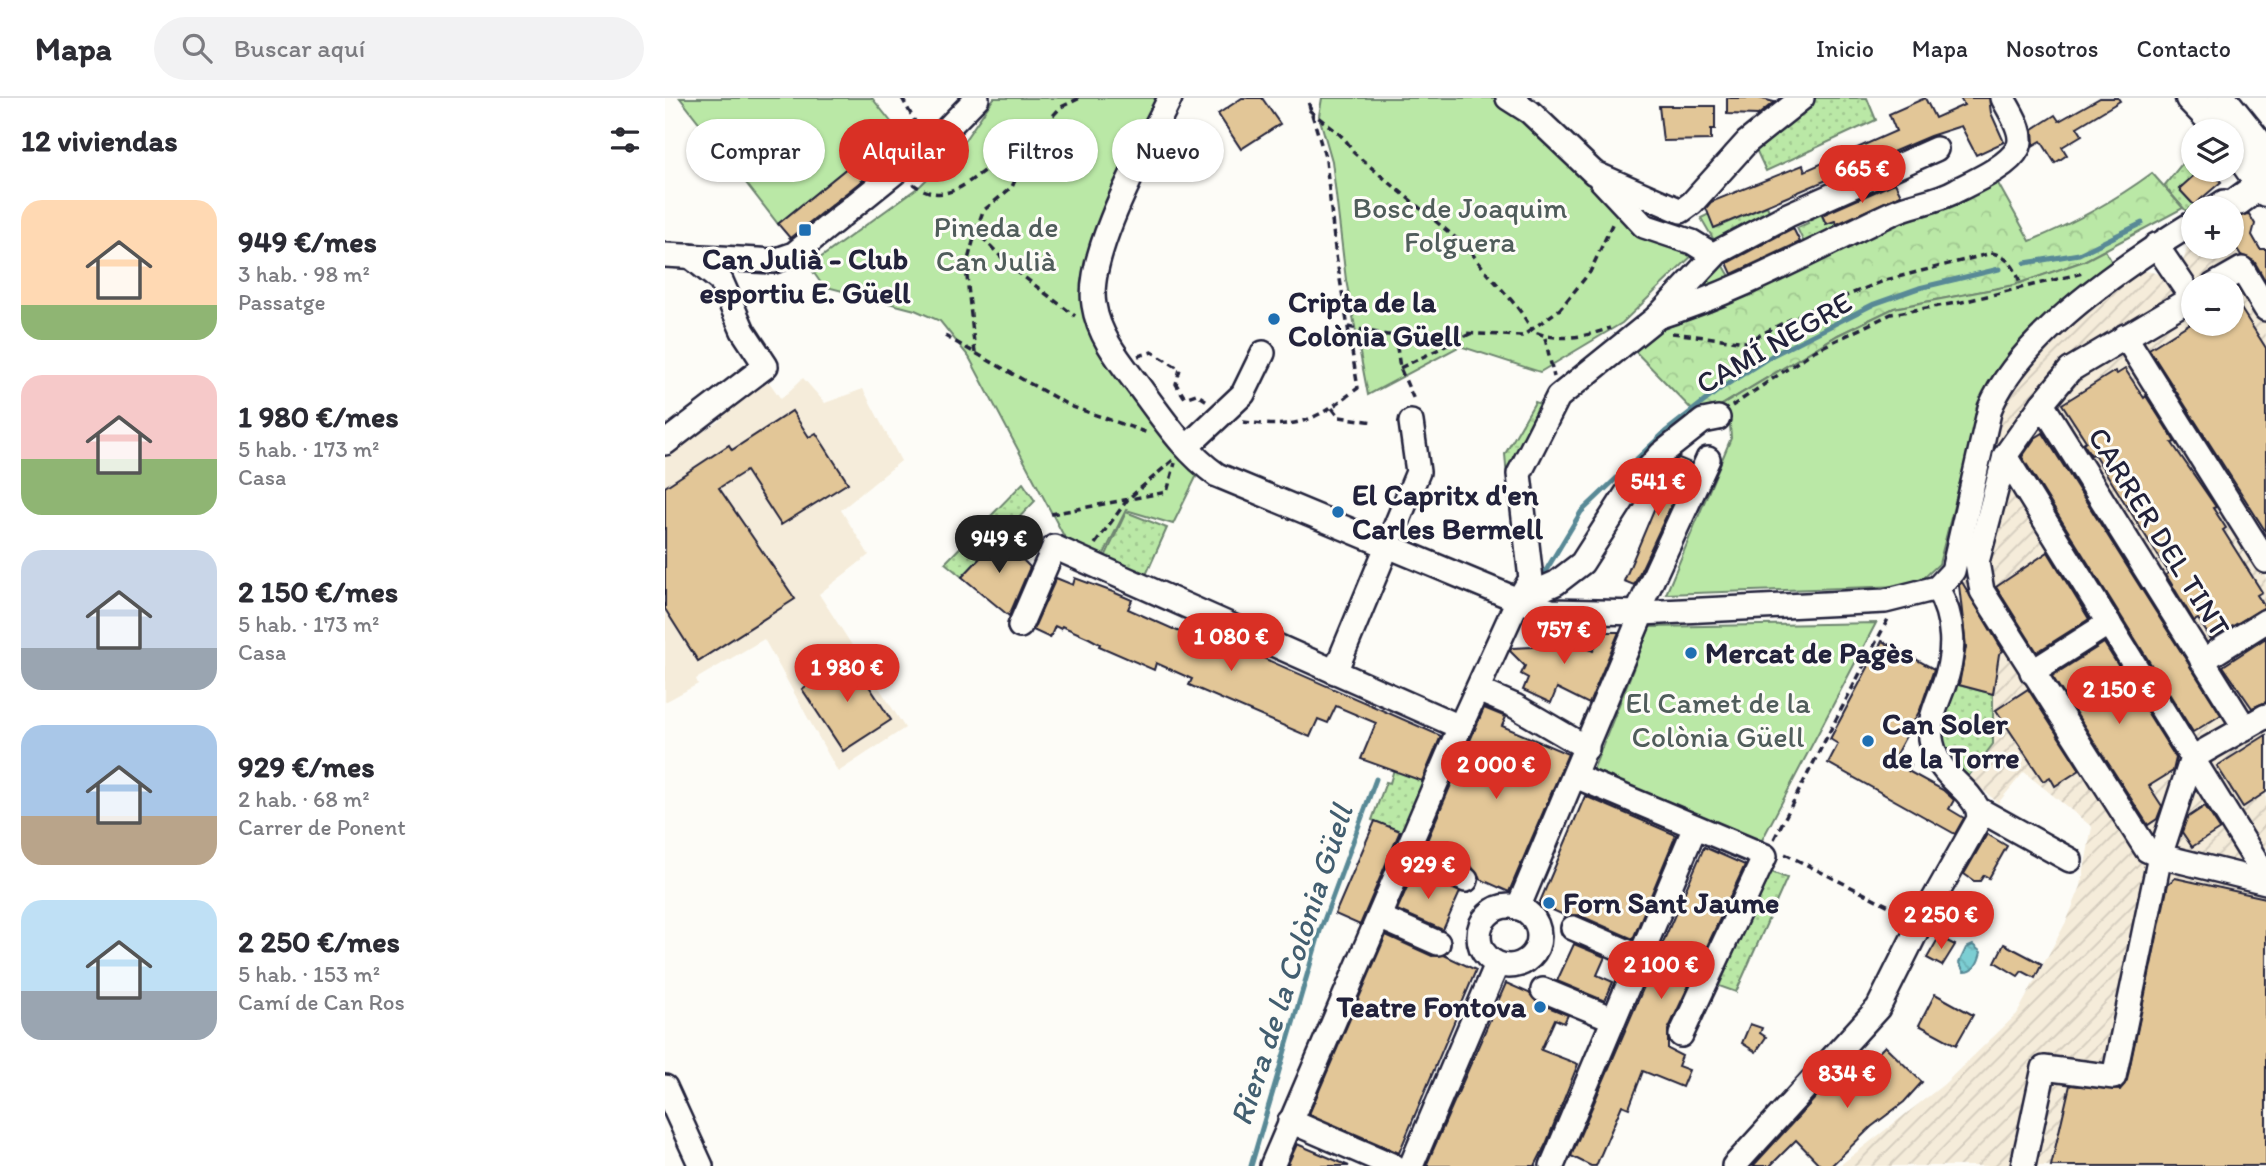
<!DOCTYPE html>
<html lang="es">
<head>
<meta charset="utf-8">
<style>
  body { margin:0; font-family:Itim,sans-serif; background:#f2f2f3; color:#2b2b33; height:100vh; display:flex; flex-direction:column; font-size:26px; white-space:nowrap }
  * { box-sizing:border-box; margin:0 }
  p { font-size:23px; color:#7c7c81 }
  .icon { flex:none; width:38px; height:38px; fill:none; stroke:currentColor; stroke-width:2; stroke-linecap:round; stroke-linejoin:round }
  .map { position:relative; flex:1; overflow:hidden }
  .panel { display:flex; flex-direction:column; background:#fff; width:665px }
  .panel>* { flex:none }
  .banner { position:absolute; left:21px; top:21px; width:665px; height:63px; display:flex; gap:14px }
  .fabs { position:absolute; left:1516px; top:21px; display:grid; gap:14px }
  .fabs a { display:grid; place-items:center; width:63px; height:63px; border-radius:50%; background:#fff; box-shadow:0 2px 5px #0004; font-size:35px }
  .price { position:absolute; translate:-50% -60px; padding:0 16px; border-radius:24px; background:#d93025; color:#fff; font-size:23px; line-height:46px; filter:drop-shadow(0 2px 4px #0008) }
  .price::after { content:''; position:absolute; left:50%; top:42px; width:21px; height:16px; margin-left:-10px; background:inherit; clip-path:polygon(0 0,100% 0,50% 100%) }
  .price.current { background:#222; color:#fff }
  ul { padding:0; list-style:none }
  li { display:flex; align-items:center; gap:21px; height:175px; padding:0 21px }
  li span { display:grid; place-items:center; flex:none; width:196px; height:140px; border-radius:21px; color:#555 }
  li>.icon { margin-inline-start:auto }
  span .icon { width:84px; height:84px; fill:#fffc; stroke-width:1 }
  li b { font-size:30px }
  h2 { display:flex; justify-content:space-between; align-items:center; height:84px; padding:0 21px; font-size:30px }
  .chip { padding:0 24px; border-radius:32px; background:#fff; box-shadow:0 2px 5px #0004; font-size:24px; line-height:63px }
  .chip.current { background:#d93025; color:#fff }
  header { display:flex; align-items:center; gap:42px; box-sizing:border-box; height:98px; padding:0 35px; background:#fff; border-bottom:2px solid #e1e1e2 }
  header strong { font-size:33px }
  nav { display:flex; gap:38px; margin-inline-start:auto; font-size:24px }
  .search { width:490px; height:63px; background:#f2f2f3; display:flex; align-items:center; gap:18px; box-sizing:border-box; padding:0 24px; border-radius:38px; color:#7c7c81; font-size:26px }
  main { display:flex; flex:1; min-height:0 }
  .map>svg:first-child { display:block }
  .built { fill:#f5ecda }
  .industrial { fill:url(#industrial-furrows); fill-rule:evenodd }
  .grass { fill:url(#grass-dots); stroke:#6e8570; stroke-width:2 }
  .forest { fill:url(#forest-crowns); stroke:#6e8570; stroke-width:2 }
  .park { fill:#bae8a6; stroke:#6e8570; stroke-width:2 }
  .water { fill:url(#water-waves); stroke:#588996; stroke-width:2 }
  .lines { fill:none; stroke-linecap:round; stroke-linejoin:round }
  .stream { stroke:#588996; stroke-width:5 }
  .building { fill:#e2c697; stroke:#22223b; stroke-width:2 }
  .minor-casing { stroke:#22223b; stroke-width:28 }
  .major-casing { stroke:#22223b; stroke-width:33 }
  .path { stroke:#22223b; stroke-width:3.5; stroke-dasharray:7 5; stroke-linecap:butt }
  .minor { stroke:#fdfcf7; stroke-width:23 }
  .major { stroke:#fdfcf7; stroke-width:28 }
  .poi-dot { fill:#1f6fb2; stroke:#fdfcf7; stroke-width:2.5 }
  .labels { text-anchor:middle; stroke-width:6; stroke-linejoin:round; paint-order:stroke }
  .park-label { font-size:30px; fill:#505d5b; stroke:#fdfcf7 }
  .poi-label { font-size:30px; font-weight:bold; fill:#22223b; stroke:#fdfcf7; text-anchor:start }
  .street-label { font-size:30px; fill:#22223b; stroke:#fdfcf7 }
  .water-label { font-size:32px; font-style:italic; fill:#425e70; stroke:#fdfcf7 }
</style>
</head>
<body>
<header>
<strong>Mapa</strong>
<div class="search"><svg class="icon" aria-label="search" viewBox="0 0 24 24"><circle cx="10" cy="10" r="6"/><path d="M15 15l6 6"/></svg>Buscar aquí</div>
<nav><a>Inicio</a><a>Mapa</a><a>Nosotros</a><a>Contacto</a></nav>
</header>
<main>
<section class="panel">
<h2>12 viviendas<svg class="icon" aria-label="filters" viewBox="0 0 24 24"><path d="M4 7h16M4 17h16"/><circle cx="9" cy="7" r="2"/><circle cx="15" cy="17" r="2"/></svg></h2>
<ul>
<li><span style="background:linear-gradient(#ffd9b3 75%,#8fb573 0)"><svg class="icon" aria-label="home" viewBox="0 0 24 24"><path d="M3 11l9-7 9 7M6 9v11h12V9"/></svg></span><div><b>949 €/mes</b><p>3 hab. · 98 m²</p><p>Passatge</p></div></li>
<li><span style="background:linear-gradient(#f6c9c9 60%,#8fb573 0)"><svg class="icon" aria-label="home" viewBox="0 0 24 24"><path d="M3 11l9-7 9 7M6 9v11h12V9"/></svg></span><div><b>1 980 €/mes</b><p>5 hab. · 173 m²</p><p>Casa</p></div></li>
<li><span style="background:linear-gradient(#c9d6e8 70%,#9aa5b1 0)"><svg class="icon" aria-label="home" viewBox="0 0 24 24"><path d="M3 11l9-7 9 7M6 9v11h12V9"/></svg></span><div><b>2 150 €/mes</b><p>5 hab. · 173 m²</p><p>Casa</p></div></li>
<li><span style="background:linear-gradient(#a9c7e8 65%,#b9a48a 0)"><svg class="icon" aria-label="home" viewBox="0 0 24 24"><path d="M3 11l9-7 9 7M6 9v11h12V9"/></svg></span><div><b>929 €/mes</b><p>2 hab. · 68 m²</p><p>Carrer de Ponent</p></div></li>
<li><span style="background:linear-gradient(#bfe0f5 65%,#9aa5b1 0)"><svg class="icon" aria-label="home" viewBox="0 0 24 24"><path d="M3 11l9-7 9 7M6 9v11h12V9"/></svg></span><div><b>2 250 €/mes</b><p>5 hab. · 153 m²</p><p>Camí de Can Ros</p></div></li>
</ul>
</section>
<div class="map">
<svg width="1601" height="1068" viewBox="0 0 1601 1068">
  <defs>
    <pattern id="industrial-furrows" width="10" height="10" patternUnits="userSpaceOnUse" patternTransform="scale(1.75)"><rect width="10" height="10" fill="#f5ecda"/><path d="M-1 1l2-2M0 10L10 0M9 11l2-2" fill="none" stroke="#d2cabc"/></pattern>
    <pattern id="grass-dots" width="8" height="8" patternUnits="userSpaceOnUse" patternTransform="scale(1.75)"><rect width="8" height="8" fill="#bae8a6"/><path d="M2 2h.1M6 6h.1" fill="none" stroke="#a0c790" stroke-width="1.8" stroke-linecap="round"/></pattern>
    <pattern id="forest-crowns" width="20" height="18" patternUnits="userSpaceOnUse" patternTransform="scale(1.75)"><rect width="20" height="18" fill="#bae8a6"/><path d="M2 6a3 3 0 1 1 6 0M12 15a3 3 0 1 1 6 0" fill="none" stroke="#a0c790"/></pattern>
    <pattern id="water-waves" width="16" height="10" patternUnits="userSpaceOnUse" patternTransform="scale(1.75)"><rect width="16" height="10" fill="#7cced3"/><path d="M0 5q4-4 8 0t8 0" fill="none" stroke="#6bb1b6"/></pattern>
  </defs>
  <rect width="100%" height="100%" fill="#fdfcf7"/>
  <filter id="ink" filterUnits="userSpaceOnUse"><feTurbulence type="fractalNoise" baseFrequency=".0143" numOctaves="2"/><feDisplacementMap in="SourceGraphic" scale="14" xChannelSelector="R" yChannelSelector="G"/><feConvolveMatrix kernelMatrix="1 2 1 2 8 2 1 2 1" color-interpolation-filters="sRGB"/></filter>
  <g filter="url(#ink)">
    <polygon class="built" points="138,280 160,305 198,291 236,363 176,412 204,457 154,496 240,630 173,674 99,541 31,581 33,586 0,604 0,358 57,321 55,316 104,284 116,301"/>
    <path class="industrial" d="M1575 113 1582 114 1590 126 1587 137 1595 151H1601V1068H1174L1278 987 1352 916 1402 822 1416 788 1427 729 1359 674 1333 705 1304 680 1328 646V596L1292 586 1301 549 1294 494 1334 303 1386 243 1476 172 1495 176 1519 161 1524 143 1528 141V149H1566V117ZM1528 187H1566V226H1528Z"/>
    <g class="grass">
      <polygon points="1142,0 1202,0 1211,22 1101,73 1088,45"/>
      <polygon points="1524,57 1528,61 1528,72 1535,72 1514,91 1529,107 1521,113 1499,88"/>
      <polygon points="1102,108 1106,117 1053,149 1036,120 1044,116 1050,130"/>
      <polygon points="1154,112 1161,126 1170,123 1174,131 1140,147 1132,130 1143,125 1140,118"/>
      <polygon points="1053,158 1069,185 1027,195"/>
      <polygon points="870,304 881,308 842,380 840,356"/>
      <polygon points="358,385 370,403 297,479 280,465"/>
      <polygon points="461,414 502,430 481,477 440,459"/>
      <path d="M1286 585 1328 596V646L1300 683C1267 646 1274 629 1286 585Z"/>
      <polygon points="729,671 760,684 739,735 707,722 721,684 725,685"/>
      <polygon points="1104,773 1122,780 1071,894 1054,888"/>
    </g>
    <path class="forest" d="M1487 75 1518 110 1419 163 1350 187 1229 210 1173 237 1035 320 964 247 1330 80 1365 143C1409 125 1449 103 1487 75Z"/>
    <g class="park">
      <polygon points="15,0 207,0 231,30 113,126"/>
      <polygon points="329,0 498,0 419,189 535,371 508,426 461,412 438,458 401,442 304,259 275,223 250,212 158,188 144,168 255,88 297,46"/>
      <polygon points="657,0 832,0 978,136 1032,153 957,225 875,274 795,248 703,297 681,182 667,63 654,18"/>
      <polygon points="1440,152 1451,171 1344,256 1318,296 1274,466 1261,478 1237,488 1001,496 1066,340 1065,327 1049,312 1173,237 1229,210 1349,187 1419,163"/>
      <polygon points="1211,525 1096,744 928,672 985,529"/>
    </g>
    <path class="water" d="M1308 847 1316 854C1314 863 1310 874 1299 874L1294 865 1301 850Z"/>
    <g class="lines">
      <g class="stream">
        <polyline points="1360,165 1414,156 1477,125"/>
        <polyline points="880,474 916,414 1000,334 1055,291 1108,257 1209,206 1254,190 1334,171"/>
        <polyline points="586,1068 655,833 711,681"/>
      </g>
    </g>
    <g class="building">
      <polygon points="577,0 597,0 615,26 576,51 553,16"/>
      <polygon points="1062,0 1094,0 1109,4 1093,17 1062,16"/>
      <polygon points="1260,0 1270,20 1299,7 1295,0 1324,0 1326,15 1339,44 1311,57 1296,28 1265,38 1049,130 1041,110 1046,104 1138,67 1140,73 1231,33 1224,16"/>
      <polygon points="1435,0 1453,0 1455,3 1412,29 1417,37 1397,49 1402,57 1390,65 1376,43 1369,47 1368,31 1390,17 1394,23"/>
      <polygon points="994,8 1050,8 1050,31 1046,31 1046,42 998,43"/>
      <polygon points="231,30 244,45 125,140 113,126"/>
      <polygon points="1535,72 1545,72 1556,84 1529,107 1514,91"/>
      <polygon points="1230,85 1236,97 1172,126 1170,123 1161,126 1157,117"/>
      <polygon points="1584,116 1590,126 1587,137 1595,151 1601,151 1601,184 1589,163 1576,157 1566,142 1566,118"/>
      <polygon points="1128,130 1135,144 1067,176 1062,165"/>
      <polygon points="1566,195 1601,250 1601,434 1484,251 1524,226 1566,226"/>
      <polygon points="1460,271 1479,300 1481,298 1510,344 1507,345 1551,409 1548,410 1561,430 1558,432 1597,494 1592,497 1600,509 1546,541 1533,521 1529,523 1501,477 1504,475 1429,356 1426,357 1418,345 1421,343 1397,306 1450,273 1452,276"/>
      <polygon points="127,313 144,339 151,335 183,385 116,427 81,373 54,390 130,501 33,563 0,511 0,389 64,347 67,352"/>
      <polygon points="1378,335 1556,617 1528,634 1357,359 1370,340"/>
      <polygon points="1014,360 1026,365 969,487 959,483 1009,364"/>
      <polygon points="335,439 365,469 344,518 297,479"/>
      <polygon points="1383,454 1424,521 1372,554 1331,489"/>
      <polygon points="391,480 408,487 410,480 448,494 467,502 463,511 481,519 528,540 532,531 776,638 757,683 696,661 711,625 671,608 663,625 653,621 645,639 524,587 527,581 491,565 489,572 434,548 435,546 424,540 397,528 396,531 390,528 385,540 368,532"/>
      <polygon points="1297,484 1338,553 1334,556 1328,596 1294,587 1301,549 1294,487"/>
      <polygon points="884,534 928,553 938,534 954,534 924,606 892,590 886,605 858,592 863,580 856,576 860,568 845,553 847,550 868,549 872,542 879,545"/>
      <polygon points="1601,540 1601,604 1587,610 1558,568"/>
      <polygon points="1217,543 1269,571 1255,612 1230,658 1246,667 1243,673 1278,692 1289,702 1284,711 1299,720 1290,736 1163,665 1173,646 1165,641"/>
      <polygon points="1439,545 1511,660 1508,673 1484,688 1497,708 1492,721 1483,727 1387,578"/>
      <polygon points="185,559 226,622 178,653 137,591"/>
      <polygon points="1363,591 1415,672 1390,688 1385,679 1378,683 1331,612"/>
      <polygon points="819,610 841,619 837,628 903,656 844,794 815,781 807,769 760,747"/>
      <polygon points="1601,637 1601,694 1578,709 1552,668"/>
      <polygon points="920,698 1011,737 968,841 914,817 901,818 874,806"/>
      <polygon points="1540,708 1555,731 1527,749 1517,734 1522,720"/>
      <polygon points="710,723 735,733 695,827 670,816"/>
      <polygon points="1322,736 1342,748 1324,780 1319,777 1315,783 1309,783 1299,776"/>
      <polygon points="1039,749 1080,767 1003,932 1003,951 1017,958 1013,968 1024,972 1017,989 978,973 964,1010 957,1007 931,1068 926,1068 906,1058"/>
      <polygon points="749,773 795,794 778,832 732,812"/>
      <polygon points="1510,780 1601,800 1601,1068 1386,1068 1405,987 1455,992 1462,982 1503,786"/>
      <polygon points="721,837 767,858 779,857 811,872 734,1055 644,1016"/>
      <polygon points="1274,839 1290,847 1277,868 1262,860"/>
      <polygon points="909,846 940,859 932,877 948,884 940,903 892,883"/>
      <polygon points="1339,846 1377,866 1370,880 1357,873 1353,878 1330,864"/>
      <polygon points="841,885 864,895 873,905 903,917 899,925 890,921 876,952 913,966 881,1046 870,1068 761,1068"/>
      <polygon points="1270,896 1308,917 1291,947 1254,927"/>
      <polygon points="1085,926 1097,930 1095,935 1101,939 1091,954 1077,945"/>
      <polygon points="1220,948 1257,984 1239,1004 1206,1029 1166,1068 1156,1068 1131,1042 1105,1068 1088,1068 1174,974 1184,985"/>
      <polygon points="632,1046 684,1068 622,1068"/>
    </g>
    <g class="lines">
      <defs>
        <g id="minor">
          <path d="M505 0C482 48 420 156 429 207 434 241 459 268 478 294 501 325 521 355 552 377L853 502 886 513 977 515 1220 503 1272 490 1288 473 1325 310C1356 237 1461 166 1528 125"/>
          <polyline points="843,0 865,14 929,75 1016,113 1027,105 1082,44 1137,0"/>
          <polyline points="936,82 979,128 1027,144 1048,157"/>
          <polyline points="1550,110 1559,104"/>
          <polyline points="1491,147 1527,200"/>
          <polyline points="0,157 109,163 129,156 275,38 312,0"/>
          <polyline points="1549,187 1577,171 1601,211"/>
          <polyline points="1528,199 1405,272 1377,306 1340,358 1312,464 1317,493 1482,752 1495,758 1601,784"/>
          <path d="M992 219C1073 194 1150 151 1227 115 1248 105 1272 104 1292 92 1310 83 1344 68 1353 50 1361 35 1344 13 1338 0"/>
          <polyline points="1460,238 1601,463"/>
          <polyline points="1377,306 1580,630"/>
          <polyline points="0,345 101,268 78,233 56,183 25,158"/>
          <polyline points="526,345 578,296 598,255"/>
          <polyline points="1340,358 1601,779"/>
          <path d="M1272 490C1290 521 1291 556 1278 589 1271 608 1262 625 1267 646 1275 680 1301 686 1313 711L1405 762"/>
          <polyline points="853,502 891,485 917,465 962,395 996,356 1038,323 1053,320"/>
          <polyline points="972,515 1043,361"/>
          <polyline points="355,528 389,449 795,629"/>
          <polyline points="1537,563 1601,523"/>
          <polyline points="670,574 753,374 746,324"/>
          <polyline points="1367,574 1444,525"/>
          <polyline points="813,592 850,608 922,650"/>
          <polyline points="910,678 1100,758 1016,937"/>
          <polyline points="741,754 801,782"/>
          <circle cx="844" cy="838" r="30"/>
          <polyline points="853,810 977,515"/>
          <polyline points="714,819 773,845"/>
          <polyline points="908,830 975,859"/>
          <polyline points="878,892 948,921"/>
          <polyline points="0,989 36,1068"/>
          <polyline points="625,1023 729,1068"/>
          <polyline points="607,1068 795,629 853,502 866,481 854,376 893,299 991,220 1053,154 1123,117 1271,51"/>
          <polyline points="746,1068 832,866"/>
          <polyline points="887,1068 1030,729"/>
          <polyline points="1069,1068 1213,910 1256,824 1314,721 1313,711"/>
          <polyline points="1358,1068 1379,970 1449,979 1495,758 1527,660 1601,618"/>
        </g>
        <g id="major">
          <polyline points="1525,0 1557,33"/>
          <polyline points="1557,0 1601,55"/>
          <polyline points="1566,45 1601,94"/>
          <polyline points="1573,103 1588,92 1600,67"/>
        </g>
      </defs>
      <use href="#minor" class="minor-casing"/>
      <use href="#major" class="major-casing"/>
      <g class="path">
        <polyline points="237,0 254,31"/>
        <path d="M644 12C661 27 678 34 689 55L805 152C820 177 858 209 866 232L895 211 925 174 949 122"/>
        <path d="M248 86C282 110 302 83 330 65 339 58 349 54 359 49"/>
        <polyline points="311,133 318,113 347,89 355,71 359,49 396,9 415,0"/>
        <path d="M683 229 722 237 795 235 857 238 866 232C890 245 920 239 945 230"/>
        <path d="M1007 235 1081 244 1138 215 1221 182 1327 155C1345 159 1353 174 1356 190"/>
        <polyline points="730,236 735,270 750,304"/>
        <polyline points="280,238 405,308 483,335"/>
        <polyline points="880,240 889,279"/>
        <polyline points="310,255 301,169 311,133 346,169 410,218"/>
        <polyline points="473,258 487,254 515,271 511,286 520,300 531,296 544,304"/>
        <polyline points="735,270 805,236"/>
        <polyline points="1067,308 1149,253 1226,216 1297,204 1418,175"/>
        <polyline points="667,310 674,319 709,324"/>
        <path d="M578 324C634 331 648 324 693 290L670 151 661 62 642 0"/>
        <polyline points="386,416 502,394 510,365"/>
        <polyline points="430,446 463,401 508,362"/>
        <polyline points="1109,741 1223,521"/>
        <polyline points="1120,756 1238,815"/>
      </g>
      <use href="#minor" class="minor"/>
      <use href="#major" class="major"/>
    </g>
  </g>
  <g class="poi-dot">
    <rect x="133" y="125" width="14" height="14" rx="3.5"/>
    <circle cx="609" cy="221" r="7"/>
    <circle cx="673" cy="414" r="7"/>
    <circle cx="1026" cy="555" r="7"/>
    <circle cx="1203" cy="643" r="7"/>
    <circle cx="884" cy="805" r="7"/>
    <circle cx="875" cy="909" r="7"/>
  </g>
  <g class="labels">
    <g class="park-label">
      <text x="795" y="120">Bosc de Joaquim<tspan x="795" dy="34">Folguera</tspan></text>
      <text x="331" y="139">Pineda de<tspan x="331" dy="34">Can Julià</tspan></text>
      <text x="1053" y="615">El Camet de la<tspan x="1053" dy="34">Colònia Güell</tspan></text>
    </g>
    <g class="poi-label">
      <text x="140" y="171" text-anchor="middle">Can Julià - Club<tspan x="140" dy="34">esportiu E. Güell</tspan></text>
      <text x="623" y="214">Cripta de la<tspan x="623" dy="34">Colònia Güell</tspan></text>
      <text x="687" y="407">El Capritx d'en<tspan x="687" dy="34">Carles Bermell</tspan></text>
      <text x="1040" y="565">Mercat de Pagès</text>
      <text x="1217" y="636">Can Soler<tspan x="1217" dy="34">de la Torre</tspan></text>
      <text x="898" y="815">Forn Sant Jaume</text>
      <text x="861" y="919" text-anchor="end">Teatre Fontova</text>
    </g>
    <g class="street-label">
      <text transform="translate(1109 245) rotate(-30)" y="10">CAMÍ NEGRE</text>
      <text transform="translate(1494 434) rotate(58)" y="10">CARRER DEL TINT</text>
    </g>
    <g class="water-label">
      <text transform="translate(626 867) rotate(-72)" y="11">Riera de la Colònia Güell</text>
    </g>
  </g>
</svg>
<div class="fabs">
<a><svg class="icon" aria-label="layers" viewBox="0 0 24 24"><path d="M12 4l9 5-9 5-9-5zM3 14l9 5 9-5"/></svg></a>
<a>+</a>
<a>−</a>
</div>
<b class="price" style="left:1197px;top:107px">665 €</b>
<b class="price" style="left:993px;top:420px">541 €</b>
<b class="price current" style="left:334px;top:477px">949 €</b>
<b class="price" style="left:899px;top:568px">757 €</b>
<b class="price" style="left:566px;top:575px">1 080 €</b>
<b class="price" style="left:182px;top:606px">1 980 €</b>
<b class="price" style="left:1454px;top:628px">2 150 €</b>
<b class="price" style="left:831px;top:703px">2 000 €</b>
<b class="price" style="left:763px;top:803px">929 €</b>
<b class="price" style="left:1276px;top:853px">2 250 €</b>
<b class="price" style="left:996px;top:903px">2 100 €</b>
<b class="price" style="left:1182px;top:1012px">834 €</b>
<div class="banner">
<a class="chip">Comprar</a>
<a class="chip current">Alquilar</a>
<a class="chip">Filtros</a>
<a class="chip">Nuevo</a>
</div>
</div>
</main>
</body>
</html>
